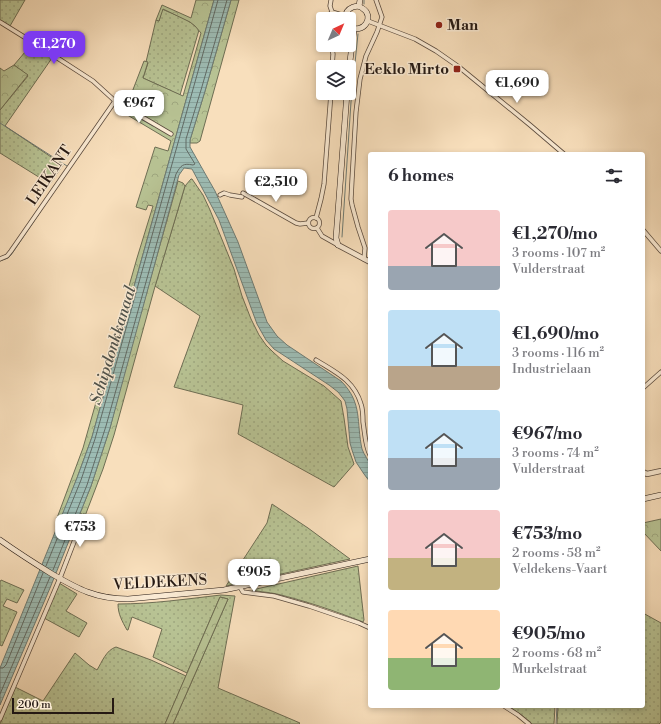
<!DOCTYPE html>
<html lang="en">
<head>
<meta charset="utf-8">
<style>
  body { margin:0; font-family:"Libre Bodoni",serif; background:#f2f2f3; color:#2b2b33; height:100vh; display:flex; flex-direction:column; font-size:15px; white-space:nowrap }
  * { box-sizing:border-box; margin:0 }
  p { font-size:13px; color:#7c7c81 }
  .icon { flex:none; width:22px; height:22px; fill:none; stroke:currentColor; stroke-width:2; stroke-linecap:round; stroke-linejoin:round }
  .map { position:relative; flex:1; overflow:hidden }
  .sheet { position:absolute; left:368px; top:152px; width:277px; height:556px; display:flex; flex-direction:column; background:#fff; border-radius:4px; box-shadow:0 2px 6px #0003 }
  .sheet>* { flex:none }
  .needle { width:26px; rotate:44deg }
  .fabs { position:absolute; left:316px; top:12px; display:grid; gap:8px }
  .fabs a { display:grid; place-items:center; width:40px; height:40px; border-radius:4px; background:#fff; box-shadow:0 2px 6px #0003; font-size:20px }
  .scale { position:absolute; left:12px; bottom:10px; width:102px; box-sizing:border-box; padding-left:4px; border:2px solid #251913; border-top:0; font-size:11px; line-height:14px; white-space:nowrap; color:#251913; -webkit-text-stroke:3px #faead3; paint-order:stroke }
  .price { position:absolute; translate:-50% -34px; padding:0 9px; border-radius:8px; background:#fff; color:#222; font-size:13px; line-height:26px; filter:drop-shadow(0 1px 2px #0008) }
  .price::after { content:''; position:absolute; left:50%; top:24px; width:12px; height:9px; margin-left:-6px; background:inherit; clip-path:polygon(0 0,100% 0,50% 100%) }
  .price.current { background:#7c3aed; color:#fff }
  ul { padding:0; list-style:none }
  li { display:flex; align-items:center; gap:12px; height:100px; padding:0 20px }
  li span { display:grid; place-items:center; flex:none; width:112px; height:80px; border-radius:4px; color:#555 }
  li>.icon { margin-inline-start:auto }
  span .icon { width:48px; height:48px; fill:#fffc; stroke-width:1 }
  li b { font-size:17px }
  h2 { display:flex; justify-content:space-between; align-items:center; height:48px; padding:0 20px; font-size:17px }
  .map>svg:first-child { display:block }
  .grass { fill:url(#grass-dots); stroke:#6e6e54 }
  .forest { fill:url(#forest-crowns); stroke:#6e6e54 }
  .water { fill:url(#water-rules); stroke:#6d7b74 }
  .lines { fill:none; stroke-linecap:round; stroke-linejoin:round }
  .shore { stroke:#616a64; stroke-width:1 }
  .stream { stroke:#6d7b74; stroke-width:1 }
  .minor-casing { stroke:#5a4a3d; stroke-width:5 }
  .tertiary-casing { stroke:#5a4a3d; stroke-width:6 }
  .secondary-casing { stroke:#251913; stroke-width:6 }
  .minor { stroke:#faead3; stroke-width:3.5 }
  .tertiary { stroke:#faead3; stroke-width:4.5 }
  .secondary { stroke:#faead3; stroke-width:5 }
  .poi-dot { fill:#8f2418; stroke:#faead3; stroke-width:1.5 }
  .labels { text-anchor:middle; stroke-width:3; stroke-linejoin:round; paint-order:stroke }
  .poi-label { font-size:15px; font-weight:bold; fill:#251913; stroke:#faead3; text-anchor:start }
  .street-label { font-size:15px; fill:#251913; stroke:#faead3 }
  .water-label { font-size:16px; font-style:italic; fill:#4f524b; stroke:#faead3 }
</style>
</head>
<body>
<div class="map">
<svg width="661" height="724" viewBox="0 0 661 724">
  <defs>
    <pattern id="grass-dots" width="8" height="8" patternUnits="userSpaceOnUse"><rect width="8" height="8" fill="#b8c394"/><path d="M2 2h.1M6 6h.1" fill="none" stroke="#9ea77f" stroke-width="1.8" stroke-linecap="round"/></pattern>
    <pattern id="forest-crowns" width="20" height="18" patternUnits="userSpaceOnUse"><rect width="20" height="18" fill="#b8c394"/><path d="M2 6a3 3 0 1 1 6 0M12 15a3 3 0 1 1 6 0" fill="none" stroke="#9ea77f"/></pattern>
    <pattern id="water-rules" width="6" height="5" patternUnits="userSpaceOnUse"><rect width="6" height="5" fill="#9dbcb4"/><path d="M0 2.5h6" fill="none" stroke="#87a19a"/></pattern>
  </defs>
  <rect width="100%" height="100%" fill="#f8dfbc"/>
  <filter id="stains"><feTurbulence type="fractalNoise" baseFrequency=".005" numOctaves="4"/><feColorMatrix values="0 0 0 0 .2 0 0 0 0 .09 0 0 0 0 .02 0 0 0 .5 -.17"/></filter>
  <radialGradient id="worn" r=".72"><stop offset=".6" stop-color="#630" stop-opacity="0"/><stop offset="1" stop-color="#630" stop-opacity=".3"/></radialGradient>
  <g class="grass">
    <polygon points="0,0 25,0 10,26 0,20"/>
    <path d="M162 9C175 15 190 19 199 30L180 95 143 78 148 63 146 62 156 20 159 21Z"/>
    <polygon points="31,45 52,58 5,126 63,165 50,184 0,153 0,110 28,76 14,65"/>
    <polygon points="191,179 192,179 203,195 210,210 234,269 242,296 251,319 259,335 266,345 273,352 283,361 324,386 341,401 344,418 348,447 354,464 334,487 238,434 243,405 174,387 200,316 155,286 185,186"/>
    <polygon points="272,504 308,528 350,559 226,586 267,523"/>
    <path d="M358 566 364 620 363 622C335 611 306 601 277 594 268 592 260 592 252 590Z"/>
    <polygon points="1,580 24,590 17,603 7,599 3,606 17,612 2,646 0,645 0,582"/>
    <polygon points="59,583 77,594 66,611 87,623 79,637 44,618"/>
    <path d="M221 595 235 596 218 688 300 723 299 724H173L228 599 220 597 187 673 153 657 162 629 132 617 128 630H127C122 621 118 614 118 604 152 604 186 599 221 595Z"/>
    <polygon points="643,613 661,623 661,722 659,724 557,724 558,706 643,706"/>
    <path d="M116 647 151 660 186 676 165 724H0L15 687 43 701 75 653 89 665 97 670C102 662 106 650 116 647Z"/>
    <polygon points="508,706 555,706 554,724 532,724 520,714"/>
  </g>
  <g class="forest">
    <polygon points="196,0 214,0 92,437 77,478 61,520 57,518 83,448 137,258 153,206 148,205 146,210 136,207 155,147 168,151 171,141 124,113 144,61 148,62 143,78 183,96 201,33 195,26 190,22 163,9 159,21 156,20 162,5 191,18"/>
    <polygon points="231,0 239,0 200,141 197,143 190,143 190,140 205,91"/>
    <polygon points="14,65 28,75 0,110 0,68 4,71"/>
    <polygon points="178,181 183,183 185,186 154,290 114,435 103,469 85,516 80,513 91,486 110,428 127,362"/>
    <polygon points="661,519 661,551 643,532 643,523"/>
    <polygon points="220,597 228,599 173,724 165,724"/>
  </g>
  <path class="water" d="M214 0H231L205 91 190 140V147L215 191 238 242 267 322 277 336 287 345 341 381C363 403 356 422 362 449 364 455 369 460 370 466 371 471 370 477 370 482L364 474 356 462 352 450 350 443 347 409 345 401 342 397 338 392 329 385 274 349 266 340 257 324 219 220 192 169 184 168 179 175 110 428 91 486 50 588 0 705V668L77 478 92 437Z"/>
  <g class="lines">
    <g class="shore">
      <polyline points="46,566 81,480 95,439 218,0"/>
      <path d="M53 570 87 485 106 426 176 174C181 165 183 163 193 165L195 164 186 149V139L201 90 227 0"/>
      <polyline points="0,668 3,668 6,665 43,573"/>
      <polyline points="0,694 50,577"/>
    </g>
    <g class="stream">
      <polyline points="364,4 364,0"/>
      <polyline points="112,108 114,106 118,106 153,126"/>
      <polyline points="0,123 67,166"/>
      <polyline points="342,237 351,102 358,34"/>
      <polyline points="0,261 8,258 11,255 66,174"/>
      <polyline points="556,724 557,706"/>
    </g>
    <defs>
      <g id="minor">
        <polyline points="331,0 330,6 332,12 345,16"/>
        <polyline points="327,19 330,14 332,12"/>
        <polyline points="368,21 415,39 436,51 459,67 530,125 564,154"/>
        <polyline points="0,22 42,48 93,81 115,101 171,134"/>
        <polyline points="331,45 333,54 332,67"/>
        <polyline points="243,193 296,223 300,224 308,223"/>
        <polyline points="220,195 224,193 230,195 242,197"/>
        <circle cx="314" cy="223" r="5.5"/>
        <polyline points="316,218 321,199 324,184 331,93"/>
        <polyline points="317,228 322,236 338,245"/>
        <polyline points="643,230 661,251"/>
        <polyline points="0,259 7,256 11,251 115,101"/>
        <polyline points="364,259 365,248 358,227 352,205 351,199 352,180 356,112 360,79 366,56 377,32 382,17 376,0"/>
        <path d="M316 360C335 372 354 380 361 404 363 410 363 416 363 422 365 434 365 445 370 455"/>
        <polyline points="643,388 661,372"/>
        <polyline points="240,587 243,592 274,596 309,606 359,623 370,628"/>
        <polyline points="504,706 518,715 529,724"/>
        <polyline points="0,719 60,578 84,516"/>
      </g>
      <g id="tertiary">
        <polyline points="338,245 370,262"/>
        <polyline points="643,472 647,474 661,471"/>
      </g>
      <g id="secondary">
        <polyline points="359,6 360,0"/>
        <path d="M345 19C345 13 348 9 353 7 356 6 360 6 362 8 376 16 363 36 349 26"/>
        <polyline points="349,69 354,29"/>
        <polyline points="338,245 336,238 347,93"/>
        <polyline points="643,499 661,495"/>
        <path d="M0 540C17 552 34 563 52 574 78 589 96 599 128 599L224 590 370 559"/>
      </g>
    </defs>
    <use href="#minor" class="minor-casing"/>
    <use href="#tertiary" class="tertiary-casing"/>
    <use href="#secondary" class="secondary-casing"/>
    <use href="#minor" class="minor"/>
    <use href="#tertiary" class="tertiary"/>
    <use href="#secondary" class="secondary"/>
  </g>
  <g class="poi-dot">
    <circle cx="439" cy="25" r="4"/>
    <rect x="453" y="65" width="8" height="8" rx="2"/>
  </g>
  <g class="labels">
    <g class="poi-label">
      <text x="447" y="30">Man</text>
      <text x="449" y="74" text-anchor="end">Eeklo Mirto</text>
    </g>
    <g class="street-label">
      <text transform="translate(49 175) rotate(-56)" y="5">LEIKANT</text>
      <text transform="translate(160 582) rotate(-3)" y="5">VELDEKENS</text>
    </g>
    <g class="water-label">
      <text transform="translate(112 345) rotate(-73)" y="6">Schipdonkkanaal</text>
    </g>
  </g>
  <rect width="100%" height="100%" filter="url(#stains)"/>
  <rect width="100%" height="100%" fill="url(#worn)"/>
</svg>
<div class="fabs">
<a><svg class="needle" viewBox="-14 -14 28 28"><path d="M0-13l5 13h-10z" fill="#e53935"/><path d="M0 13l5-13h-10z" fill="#7c7c81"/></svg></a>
<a><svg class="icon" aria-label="layers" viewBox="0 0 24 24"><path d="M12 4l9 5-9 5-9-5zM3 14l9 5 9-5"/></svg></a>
</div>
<div class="scale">200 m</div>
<b class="price current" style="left:54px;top:65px">€1,270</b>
<b class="price" style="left:517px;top:104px">€1,690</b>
<b class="price" style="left:139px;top:124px">€967</b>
<b class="price" style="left:276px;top:203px">€2,510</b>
<b class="price" style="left:80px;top:548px">€753</b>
<b class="price" style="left:254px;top:593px">€905</b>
<section class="sheet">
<h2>6 homes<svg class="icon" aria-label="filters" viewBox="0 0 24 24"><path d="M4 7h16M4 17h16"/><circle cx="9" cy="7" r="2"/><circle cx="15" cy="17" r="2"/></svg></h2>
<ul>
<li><span style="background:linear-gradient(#f6c9c9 70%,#9aa5b1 0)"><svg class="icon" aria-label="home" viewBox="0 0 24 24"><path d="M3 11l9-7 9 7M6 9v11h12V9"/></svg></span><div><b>€1,270/mo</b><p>3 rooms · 107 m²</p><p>Vulderstraat</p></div></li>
<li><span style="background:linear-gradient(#bfe0f5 70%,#b9a48a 0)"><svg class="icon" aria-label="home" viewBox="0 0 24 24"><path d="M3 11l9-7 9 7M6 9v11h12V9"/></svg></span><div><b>€1,690/mo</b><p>3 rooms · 116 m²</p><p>Industrielaan</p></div></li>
<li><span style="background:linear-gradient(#bfe0f5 60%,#9aa5b1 0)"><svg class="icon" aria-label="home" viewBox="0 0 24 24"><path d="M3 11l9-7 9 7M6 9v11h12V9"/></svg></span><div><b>€967/mo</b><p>3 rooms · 74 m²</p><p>Vulderstraat</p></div></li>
<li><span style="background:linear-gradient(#f6c9c9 60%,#c2b280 0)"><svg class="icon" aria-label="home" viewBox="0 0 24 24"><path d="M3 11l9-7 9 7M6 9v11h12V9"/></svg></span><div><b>€753/mo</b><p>2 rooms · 58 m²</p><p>Veldekens-Vaart</p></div></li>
<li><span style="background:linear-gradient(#ffd9b3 60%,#8fb573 0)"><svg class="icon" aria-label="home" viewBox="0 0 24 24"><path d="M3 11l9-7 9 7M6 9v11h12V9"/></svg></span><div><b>€905/mo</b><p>2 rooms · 68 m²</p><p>Murkelstraat</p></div></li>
</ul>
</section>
</div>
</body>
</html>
